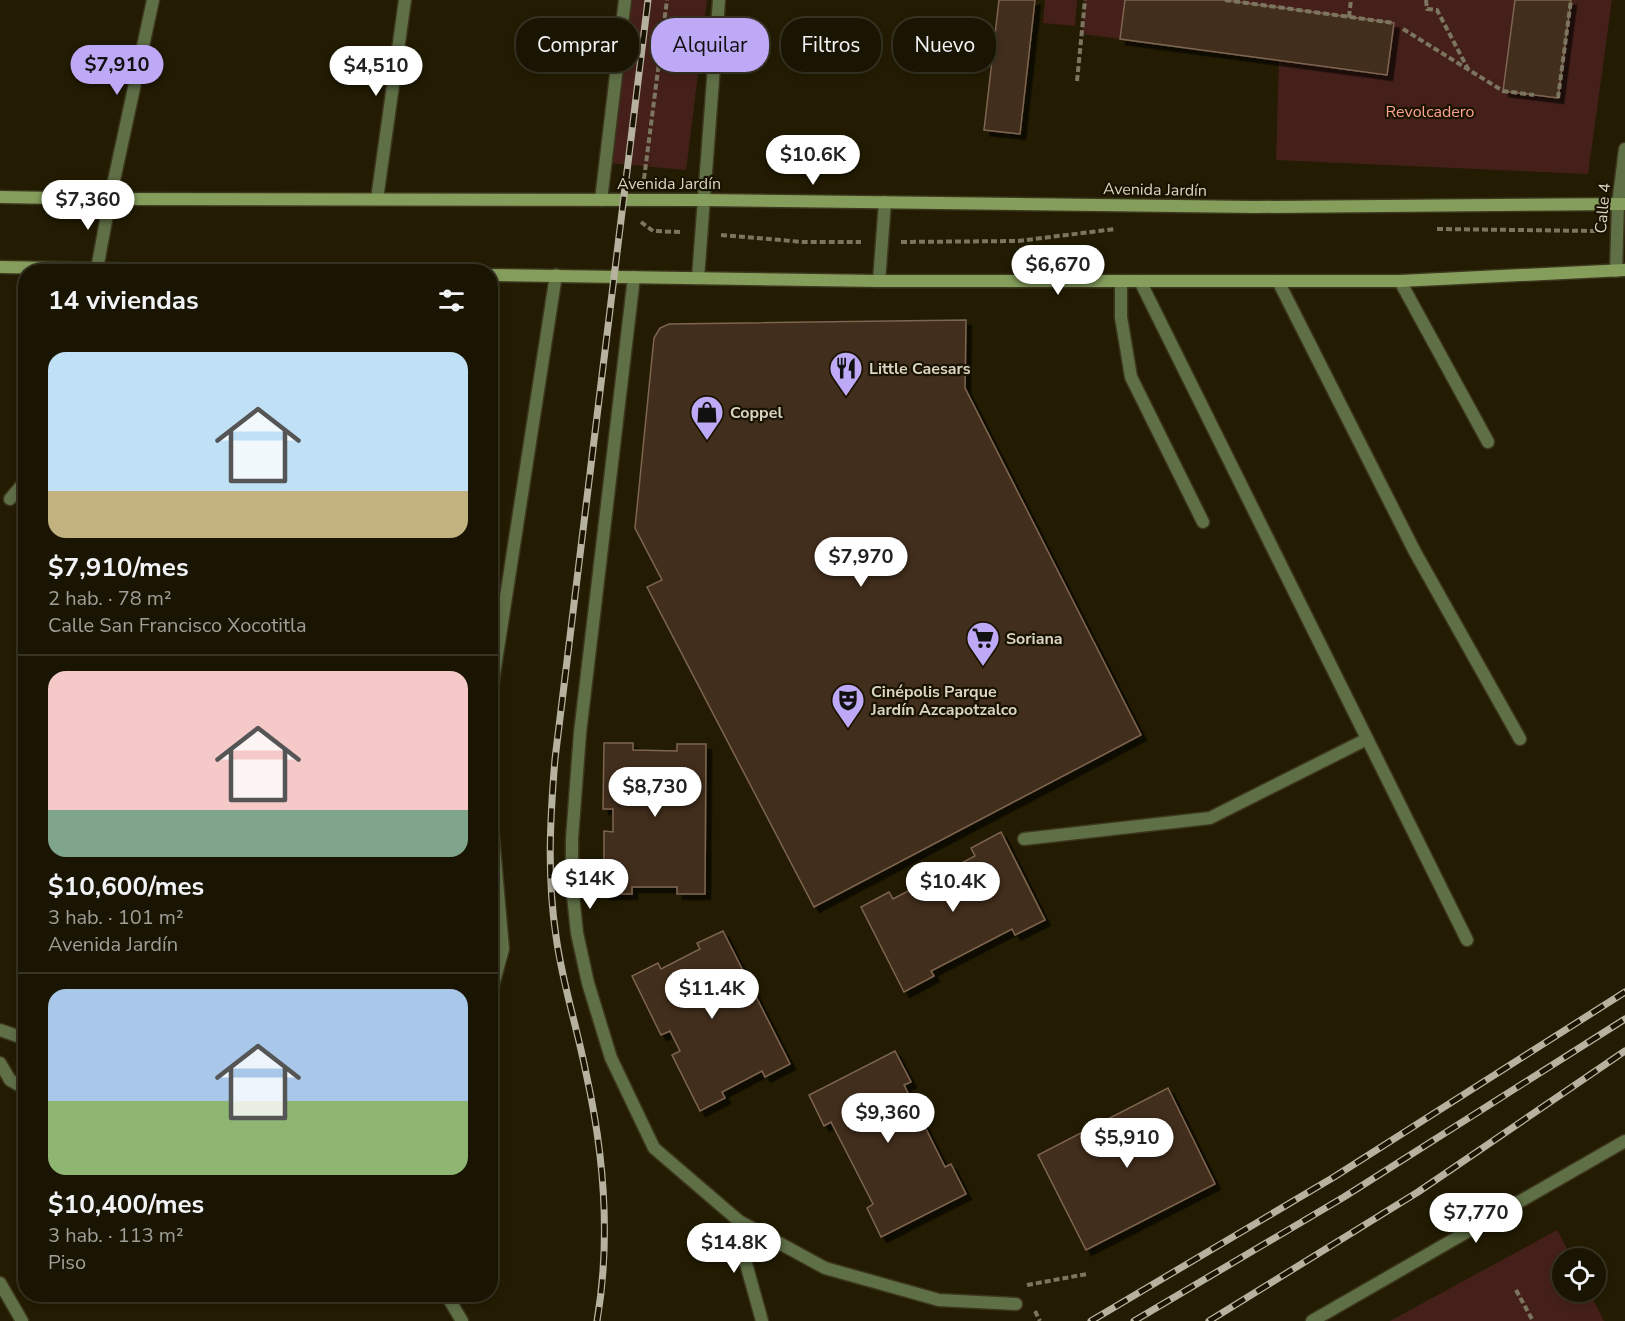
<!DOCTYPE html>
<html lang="es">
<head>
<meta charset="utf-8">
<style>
  body { margin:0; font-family:"Nunito Sans",sans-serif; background:#272211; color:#f1f3f6; height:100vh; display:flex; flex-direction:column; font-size:22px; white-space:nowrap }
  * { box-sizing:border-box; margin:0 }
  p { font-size:20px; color:#9f9f99 }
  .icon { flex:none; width:33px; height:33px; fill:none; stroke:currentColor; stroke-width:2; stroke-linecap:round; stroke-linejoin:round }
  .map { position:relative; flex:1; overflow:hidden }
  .panel { position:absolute; left:18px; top:264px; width:480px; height:1038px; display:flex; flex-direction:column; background:#1a1502; border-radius:24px; box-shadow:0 3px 9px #0003,0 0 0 2px #383424 }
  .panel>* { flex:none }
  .hud { position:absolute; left:516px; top:18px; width:570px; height:54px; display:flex; gap:12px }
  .fabs { position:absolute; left:1552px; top:1248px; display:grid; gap:12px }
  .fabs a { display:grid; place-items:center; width:54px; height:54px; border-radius:50%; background:#1a1502; box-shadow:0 3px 9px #0003,0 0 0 2px #383424; font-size:30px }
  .price { position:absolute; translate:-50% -51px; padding:0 14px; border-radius:21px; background:#fff; color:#222; font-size:20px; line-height:39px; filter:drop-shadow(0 2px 3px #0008) }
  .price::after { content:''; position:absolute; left:50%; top:36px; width:18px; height:14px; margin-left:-9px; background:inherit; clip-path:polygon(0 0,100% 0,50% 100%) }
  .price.active { background:#bda9f5; color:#111 }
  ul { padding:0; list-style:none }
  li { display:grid; align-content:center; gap:12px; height:318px; padding:0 30px }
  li+li { border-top:2px solid #383424 }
  li span { display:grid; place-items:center; height:186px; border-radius:18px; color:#555 }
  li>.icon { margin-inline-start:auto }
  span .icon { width:108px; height:108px; fill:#fffc; stroke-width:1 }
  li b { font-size:26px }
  h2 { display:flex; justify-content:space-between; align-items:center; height:72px; padding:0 30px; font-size:26px }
  .tag { padding:0 21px; border-radius:24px; background:#1a1502; box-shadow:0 3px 9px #0003,0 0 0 2px #383424; font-size:21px; line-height:54px }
  .tag.active { background:#bda9f5; color:#111 }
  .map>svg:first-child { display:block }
  .green { fill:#45201a }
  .building { fill:#422d1a; stroke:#7d6551; stroke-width:1.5; filter:url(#shadow) }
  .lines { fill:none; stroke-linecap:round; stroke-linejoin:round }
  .service-casing { stroke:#3c361d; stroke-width:15 }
  .minor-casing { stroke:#3c361d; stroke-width:15 }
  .tertiary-casing { stroke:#3c361d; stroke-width:15 }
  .secondary-casing { stroke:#3c361d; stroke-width:15 }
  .path { stroke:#7c7661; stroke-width:4; stroke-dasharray:6 3; stroke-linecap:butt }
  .service { stroke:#5f6f46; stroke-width:12 }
  .minor { stroke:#5f6f46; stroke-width:12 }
  .tertiary { stroke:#5f6f46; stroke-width:12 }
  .secondary { stroke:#859e5c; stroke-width:12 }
  .rail-casing { stroke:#b7b2a0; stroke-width:7 }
  .rail { stroke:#1a1300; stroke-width:4.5; stroke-dasharray:14; stroke-linecap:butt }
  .labels { text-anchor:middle; stroke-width:4.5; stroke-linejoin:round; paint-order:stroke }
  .park-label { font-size:16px; fill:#fea392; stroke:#1a1300 }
  .street-label { font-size:16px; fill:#d9d5c5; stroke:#1a1300 }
  .poi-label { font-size:16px; font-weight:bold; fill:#d9d5c5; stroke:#1a1300; text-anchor:start }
</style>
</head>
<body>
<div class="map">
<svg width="1625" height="1321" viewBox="0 0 1625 1321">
  <defs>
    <filter id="shadow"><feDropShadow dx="5.5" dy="5.5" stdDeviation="0" flood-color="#0009"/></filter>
  </defs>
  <rect width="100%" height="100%" fill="#231c02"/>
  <g class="green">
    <polygon points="629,0 707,0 686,170 609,163"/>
    <polygon points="1045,0 1077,0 1075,26 1043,23"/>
    <polygon points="1085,0 1125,0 1120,39 1082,34"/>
    <polygon points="1225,0 1515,0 1503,91 1557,98 1571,0 1612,0 1588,174 1276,160 1279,60 1387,75 1394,23"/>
    <polygon points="1557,1230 1572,1258 1563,1258 1563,1292 1589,1292 1604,1321 1390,1321"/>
  </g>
  <g class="building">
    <polygon points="999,0 1035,0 1020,134 984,130"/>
    <polygon points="1125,0 1225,0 1394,23 1387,75 1120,39"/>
    <polygon points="1515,0 1571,0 1558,98 1503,91"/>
    <polygon points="966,320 965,388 1141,735 814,907 647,587 662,580 635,528 654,338 660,328 669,324"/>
    <polygon points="604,743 633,743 633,750 677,751 677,744 706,744 705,894 677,894 677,887 632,887 632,894 604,894 604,831 613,832 613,809 603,809"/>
    <polygon points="1001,832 1045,920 1015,935 1012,929 931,971 934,976 904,992 861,907 889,892 893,899 975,856 971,848"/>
    <polygon points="723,931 790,1064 765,1077 762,1071 722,1092 725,1098 700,1111 672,1055 680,1051 670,1031 661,1035 632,976 658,963 661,969 700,949 697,943"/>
    <polygon points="895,1051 911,1082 904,1085 945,1167 951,1164 966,1194 881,1237 867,1208 873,1204 831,1122 824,1126 809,1095"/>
    <polygon points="1168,1088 1215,1184 1086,1250 1038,1155"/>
  </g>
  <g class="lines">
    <defs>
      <g id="service">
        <polyline points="1121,281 1121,317 1131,377 1203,522"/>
        <polyline points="1140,281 1467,940"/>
        <polyline points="1278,281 1415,552 1520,739"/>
        <polyline points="1400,281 1488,442"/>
        <polyline points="10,499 26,480"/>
        <polyline points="490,700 556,275"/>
        <polyline points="490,802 503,949 490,996"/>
        <polyline points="1024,839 1210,818 1367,739"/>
        <polyline points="0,1030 26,1039"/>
        <polyline points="0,1063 10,1080 26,1089"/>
        <polyline points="0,1283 22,1321"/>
        <polyline points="446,1294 462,1321"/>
      </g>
      <g id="minor">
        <polyline points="377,199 405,0"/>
        <polyline points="601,200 625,0"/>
        <polyline points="97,269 110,199 153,0"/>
        <polyline points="1616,271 1618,204 1625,149"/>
        <polyline points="634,277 580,733 572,839 572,886 577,933 588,983 611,1058 654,1148 739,1221 825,1268 939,1300 1016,1304"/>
        <polyline points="739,1221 742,1249 762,1321"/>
        <polyline points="1312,1321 1625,1141"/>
      </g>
      <g id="tertiary">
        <polyline points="698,278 719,0"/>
        <polyline points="879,281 885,202"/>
      </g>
      <g id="secondary">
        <polyline points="0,197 110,199 703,200 1255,207 1625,204"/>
        <polyline points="0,267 262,272"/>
        <polyline points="490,275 879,281 1400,281 1625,270"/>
      </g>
    </defs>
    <use href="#service" class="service-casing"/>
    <use href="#minor" class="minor-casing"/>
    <use href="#tertiary" class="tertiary-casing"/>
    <use href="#secondary" class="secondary-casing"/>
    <g class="path">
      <polyline points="1225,0 1394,23"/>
      <polyline points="1426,0 1427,9 1437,10 1468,69"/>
      <polyline points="1349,17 1351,0"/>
      <polyline points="1403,29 1503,91 1534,95"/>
      <polyline points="1077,81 1085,0"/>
      <polyline points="1558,98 1571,0"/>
      <polyline points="644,179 667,0"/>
      <polyline points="641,222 653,231 681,232"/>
      <polyline points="1437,229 1597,231"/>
      <polyline points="721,235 803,242 861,242"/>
      <polyline points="901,242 1018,241 1115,229"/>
      <polyline points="1027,1285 1087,1274"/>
      <polyline points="1516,1290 1533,1321"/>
      <polyline points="1035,1311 1040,1321"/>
    </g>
    <use href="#service" class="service"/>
    <use href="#minor" class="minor"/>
    <use href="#tertiary" class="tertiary"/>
    <use href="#secondary" class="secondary"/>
    <defs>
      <g id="rail">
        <path d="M597 1321C611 1239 604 1154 586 1073 577 1027 562 982 556 936 547 877 550 819 555 759L648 0"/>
        <polyline points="1091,1321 1334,1177 1625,992"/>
        <polyline points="1134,1321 1344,1197 1625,1019"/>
        <polyline points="1209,1321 1418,1192 1625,1051"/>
      </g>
    </defs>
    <use href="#rail" class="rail-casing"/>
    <use href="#rail" class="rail"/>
  </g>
  <defs>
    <symbol id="restaurant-pin" viewBox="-11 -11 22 30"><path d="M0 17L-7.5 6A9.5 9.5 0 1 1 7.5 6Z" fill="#bda9f5" stroke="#1a1300"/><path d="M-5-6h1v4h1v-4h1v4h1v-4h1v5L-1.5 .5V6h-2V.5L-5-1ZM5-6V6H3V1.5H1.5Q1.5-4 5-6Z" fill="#111"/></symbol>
    <symbol id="shop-pin" viewBox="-11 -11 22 30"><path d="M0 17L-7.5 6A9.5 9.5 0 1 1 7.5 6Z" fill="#bda9f5" stroke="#1a1300"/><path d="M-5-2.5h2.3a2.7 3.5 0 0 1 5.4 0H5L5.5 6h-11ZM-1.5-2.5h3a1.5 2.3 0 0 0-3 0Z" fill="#111"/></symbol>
    <symbol id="supermarket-pin" viewBox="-11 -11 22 30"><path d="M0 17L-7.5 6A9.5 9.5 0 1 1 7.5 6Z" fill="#bda9f5" stroke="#1a1300"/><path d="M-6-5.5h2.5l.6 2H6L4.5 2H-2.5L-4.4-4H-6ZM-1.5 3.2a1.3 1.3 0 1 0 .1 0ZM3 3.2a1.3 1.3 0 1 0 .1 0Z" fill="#111"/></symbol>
    <symbol id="theatre-pin" viewBox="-11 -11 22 30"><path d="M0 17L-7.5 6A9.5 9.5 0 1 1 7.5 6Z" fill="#bda9f5" stroke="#1a1300"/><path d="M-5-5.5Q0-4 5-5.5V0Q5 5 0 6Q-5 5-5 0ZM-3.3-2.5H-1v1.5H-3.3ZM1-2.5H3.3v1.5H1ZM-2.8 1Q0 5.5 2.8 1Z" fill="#111"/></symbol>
  </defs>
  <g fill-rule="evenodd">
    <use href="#restaurant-pin" x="827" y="349" width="38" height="52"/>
    <use href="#shop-pin" x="688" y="393" width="38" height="52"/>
    <use href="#supermarket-pin" x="964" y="619" width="38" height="52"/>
    <use href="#theatre-pin" x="829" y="681" width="38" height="52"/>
  </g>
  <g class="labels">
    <g class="park-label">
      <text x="1430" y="117">Revolcadero</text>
    </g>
    <g class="street-label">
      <text x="669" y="189">Avenida Jardín</text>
      <text transform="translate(1155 189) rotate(1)" y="6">Avenida Jardín</text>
      <text transform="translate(1602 208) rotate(-85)" y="6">Calle 4</text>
    </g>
    <g class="poi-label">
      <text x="869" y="374">Little Caesars</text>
      <text x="730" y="418">Coppel</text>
      <text x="1006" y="644">Soriana</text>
      <text x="871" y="697">Cinépolis Parque<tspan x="871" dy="18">Jardín Azcapotzalco</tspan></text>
    </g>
  </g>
</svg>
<div class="fabs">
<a><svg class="icon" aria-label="locate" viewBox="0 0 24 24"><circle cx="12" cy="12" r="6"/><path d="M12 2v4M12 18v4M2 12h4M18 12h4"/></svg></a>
</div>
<b class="price active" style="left:117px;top:96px">$7,910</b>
<b class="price" style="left:376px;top:97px">$4,510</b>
<b class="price" style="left:813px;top:186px">$10.6K</b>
<b class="price" style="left:88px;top:231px">$7,360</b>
<b class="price" style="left:1058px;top:296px">$6,670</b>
<b class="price" style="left:861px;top:588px">$7,970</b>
<b class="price" style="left:655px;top:818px">$8,730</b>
<b class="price" style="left:590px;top:910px">$14K</b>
<b class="price" style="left:953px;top:913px">$10.4K</b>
<b class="price" style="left:712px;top:1020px">$11.4K</b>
<b class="price" style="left:888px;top:1144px">$9,360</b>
<b class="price" style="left:1127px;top:1169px">$5,910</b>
<b class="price" style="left:1476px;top:1244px">$7,770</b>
<b class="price" style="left:734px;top:1274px">$14.8K</b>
<div class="hud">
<a class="tag">Comprar</a>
<a class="tag active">Alquilar</a>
<a class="tag">Filtros</a>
<a class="tag">Nuevo</a>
</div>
<section class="panel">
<h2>14 viviendas<svg class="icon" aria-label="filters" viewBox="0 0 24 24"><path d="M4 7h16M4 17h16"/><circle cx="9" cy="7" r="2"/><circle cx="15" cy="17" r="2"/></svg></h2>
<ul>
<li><span style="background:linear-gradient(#bfe0f5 75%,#c2b280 0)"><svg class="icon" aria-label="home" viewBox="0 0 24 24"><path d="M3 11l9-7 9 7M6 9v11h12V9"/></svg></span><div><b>$7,910/mes</b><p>2 hab. · 78 m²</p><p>Calle San Francisco Xocotitla</p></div></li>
<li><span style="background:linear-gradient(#f6c9c9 75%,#7fa58c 0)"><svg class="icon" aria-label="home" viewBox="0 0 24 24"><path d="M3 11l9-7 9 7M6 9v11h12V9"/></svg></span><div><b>$10,600/mes</b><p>3 hab. · 101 m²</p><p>Avenida Jardín</p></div></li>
<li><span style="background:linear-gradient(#a9c7e8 60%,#8fb573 0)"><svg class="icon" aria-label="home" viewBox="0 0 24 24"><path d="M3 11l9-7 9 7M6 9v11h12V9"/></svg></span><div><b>$10,400/mes</b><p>3 hab. · 113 m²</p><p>Piso</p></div></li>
</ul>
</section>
</div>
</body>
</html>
